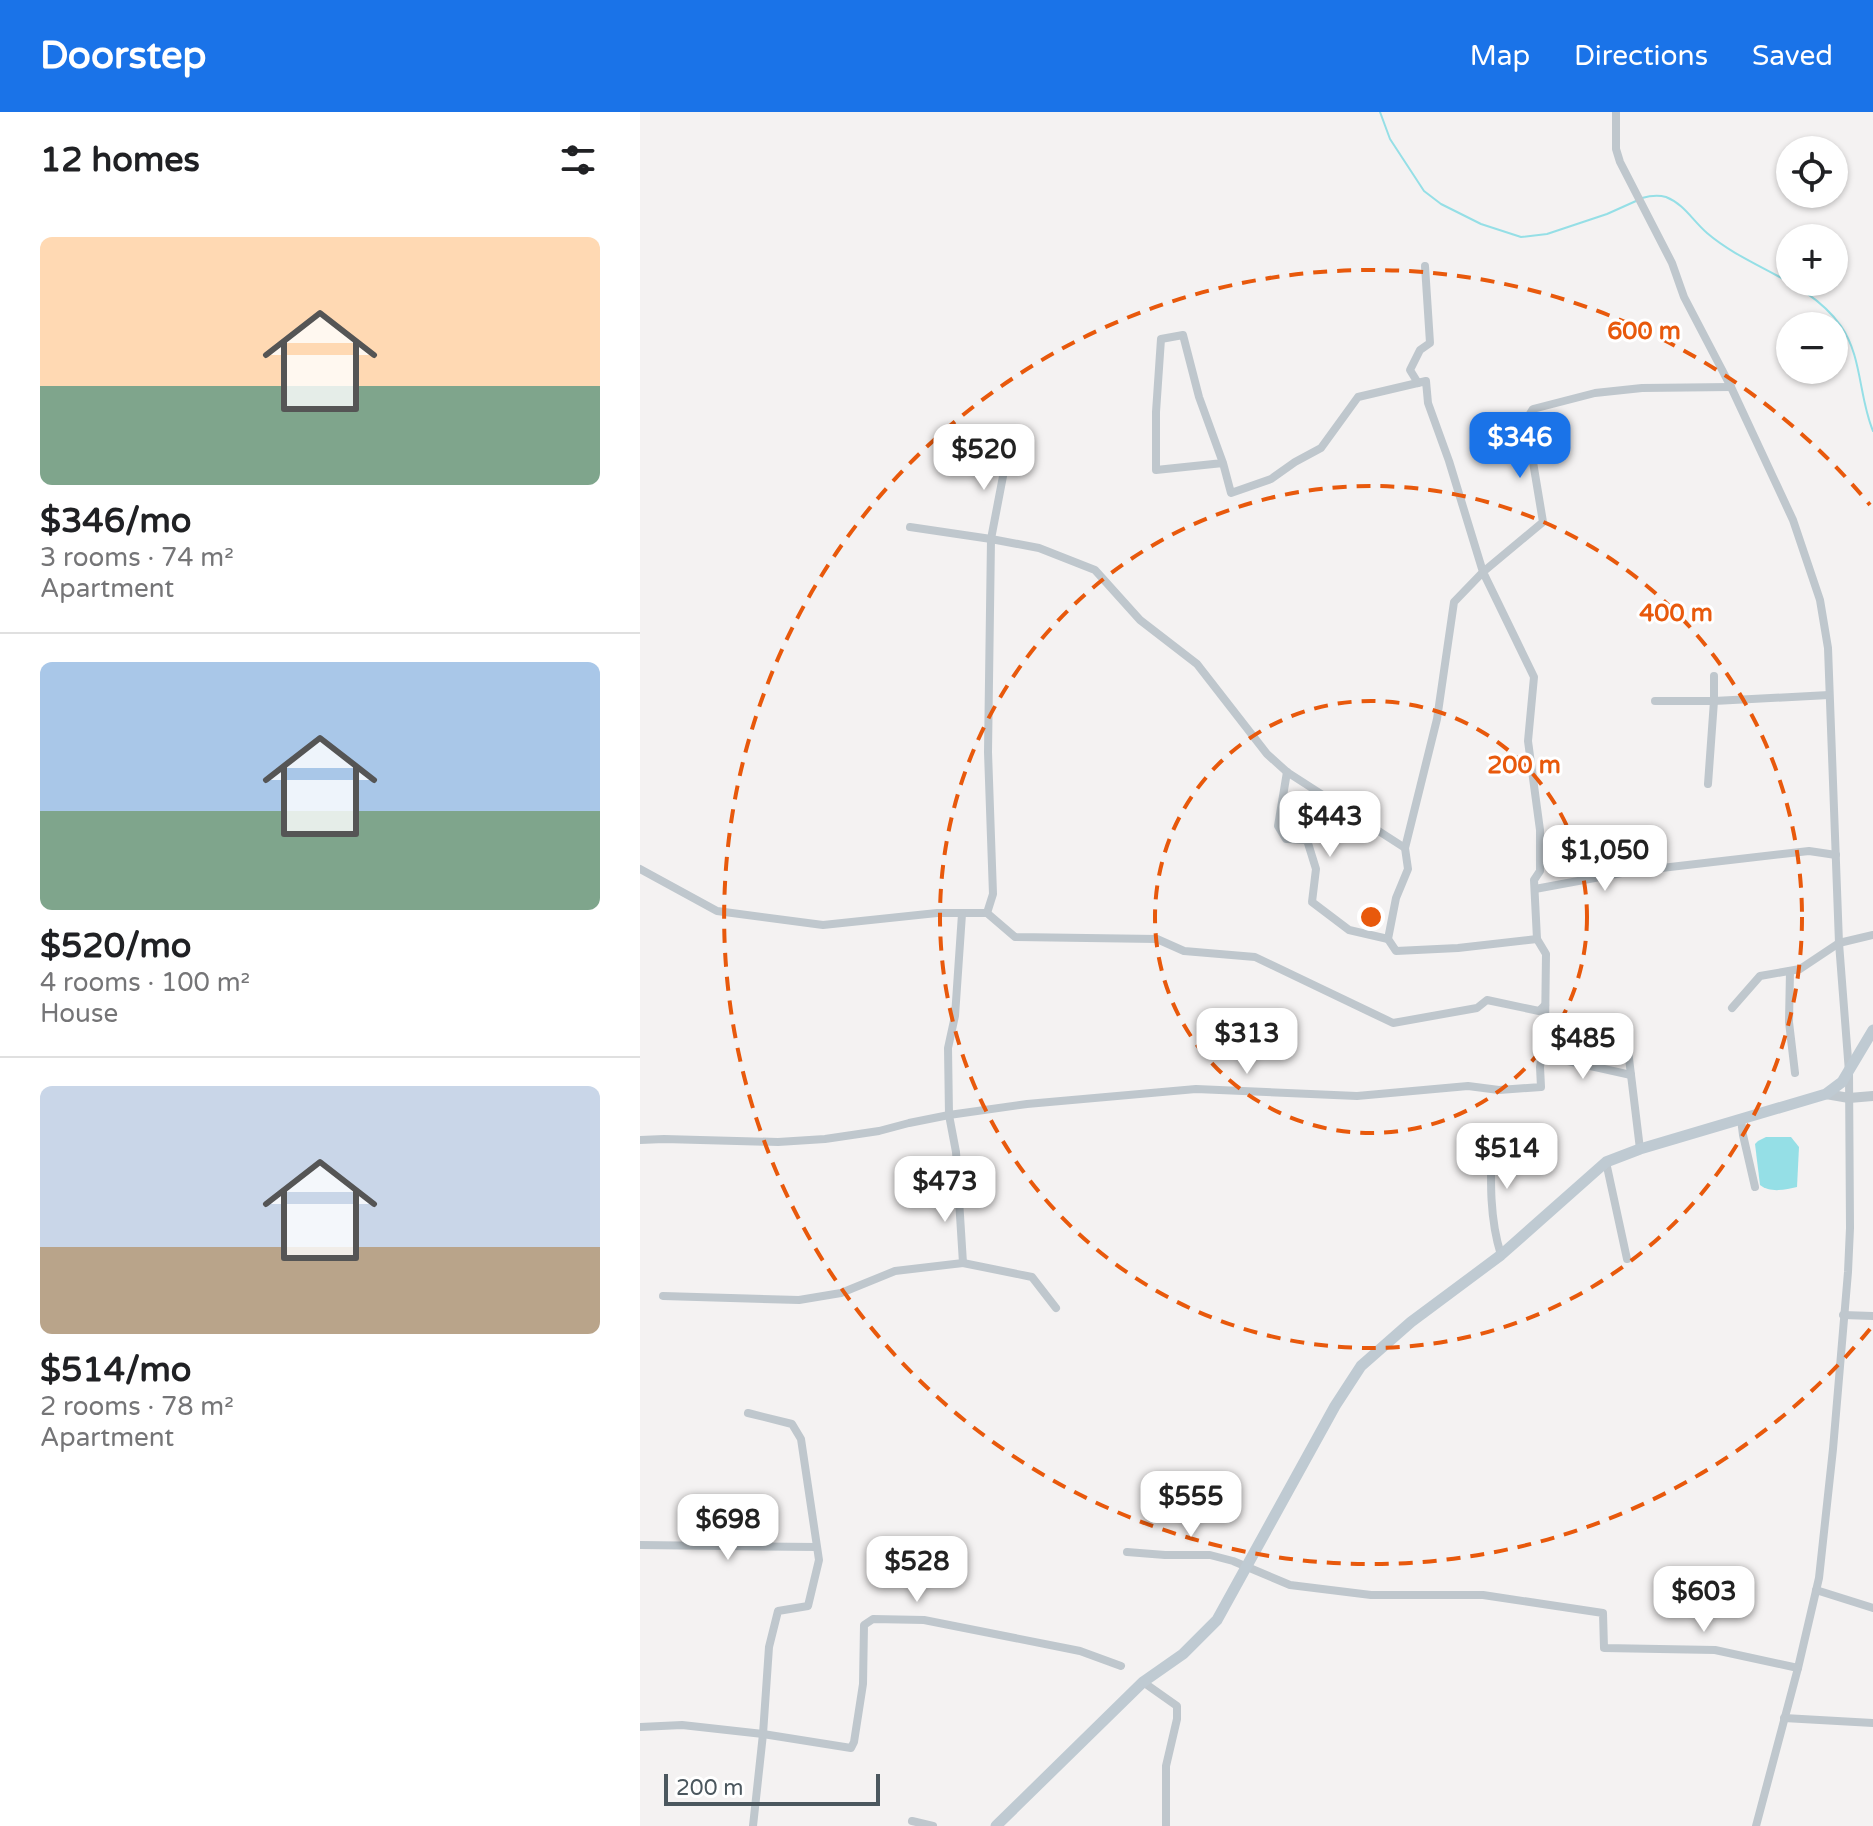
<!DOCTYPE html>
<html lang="en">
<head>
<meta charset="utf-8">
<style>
  body { margin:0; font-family:"Varela Round",sans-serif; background:#f2f2f2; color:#202124; height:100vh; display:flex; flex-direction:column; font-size:30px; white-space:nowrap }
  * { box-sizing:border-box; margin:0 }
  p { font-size:26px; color:#757577 }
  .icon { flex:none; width:44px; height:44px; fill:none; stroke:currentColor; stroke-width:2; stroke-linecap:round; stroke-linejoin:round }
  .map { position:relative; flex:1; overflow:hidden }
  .panel { display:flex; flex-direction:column; background:#fff; width:640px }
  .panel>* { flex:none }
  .controls { position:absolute; left:1136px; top:24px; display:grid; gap:16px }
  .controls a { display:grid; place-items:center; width:72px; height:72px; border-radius:50%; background:#fff; box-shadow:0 2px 6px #0004; font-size:40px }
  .scale { position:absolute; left:24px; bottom:20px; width:216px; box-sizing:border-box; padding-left:8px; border:4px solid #4b575e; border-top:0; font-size:22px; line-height:28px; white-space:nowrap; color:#4b575e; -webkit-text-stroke:6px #fff; paint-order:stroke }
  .price { position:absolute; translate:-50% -68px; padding:0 18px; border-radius:16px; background:#fff; color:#222; font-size:26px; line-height:52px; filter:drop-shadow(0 2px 4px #0008) }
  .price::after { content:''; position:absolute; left:50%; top:48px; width:24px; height:18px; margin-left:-12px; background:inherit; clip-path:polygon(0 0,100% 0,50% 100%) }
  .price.current { background:#1a73e8; color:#fff }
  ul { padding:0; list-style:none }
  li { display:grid; align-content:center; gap:16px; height:424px; padding:0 40px }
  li+li { border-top:2px solid #e0e0e0 }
  li span { display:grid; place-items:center; height:248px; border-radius:12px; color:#555 }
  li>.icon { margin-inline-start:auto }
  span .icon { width:144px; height:144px; fill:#fffc; stroke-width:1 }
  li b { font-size:34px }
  h2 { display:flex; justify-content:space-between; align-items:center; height:96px; padding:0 40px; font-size:34px }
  header { display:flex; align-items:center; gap:48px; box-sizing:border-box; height:112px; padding:0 40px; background:#1a73e8; color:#fff }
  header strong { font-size:38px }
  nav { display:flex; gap:44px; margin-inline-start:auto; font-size:28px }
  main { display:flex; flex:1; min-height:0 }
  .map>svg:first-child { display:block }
  .water { fill:#95dfe6 }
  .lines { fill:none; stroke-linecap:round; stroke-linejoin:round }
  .stream { stroke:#95dfe6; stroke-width:2 }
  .minor { stroke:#bfc7cd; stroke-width:8 }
  .tertiary { stroke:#bfc7cd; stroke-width:10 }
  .secondary { stroke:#bfcad2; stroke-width:11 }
  .ring { fill:none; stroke:#e8590c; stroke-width:4; stroke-dasharray:14 10 }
  .centre { fill:#e8590c; stroke:#fff; stroke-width:4 }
  .ring-label { font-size:24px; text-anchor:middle; font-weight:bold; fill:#e8590c; stroke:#fff; stroke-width:6; stroke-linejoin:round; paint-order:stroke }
</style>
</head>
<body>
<header>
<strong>Doorstep</strong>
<nav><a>Map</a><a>Directions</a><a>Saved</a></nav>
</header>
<main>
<section class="panel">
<h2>12 homes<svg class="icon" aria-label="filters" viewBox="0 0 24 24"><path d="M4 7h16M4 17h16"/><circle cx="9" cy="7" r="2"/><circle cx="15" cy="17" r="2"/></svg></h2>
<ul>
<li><span style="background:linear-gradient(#ffd9b3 60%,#7fa58c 0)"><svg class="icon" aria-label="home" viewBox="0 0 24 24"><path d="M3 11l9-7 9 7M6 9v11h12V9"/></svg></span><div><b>$346/mo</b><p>3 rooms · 74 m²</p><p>Apartment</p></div></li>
<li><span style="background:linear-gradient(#a9c7e8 60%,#7fa58c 0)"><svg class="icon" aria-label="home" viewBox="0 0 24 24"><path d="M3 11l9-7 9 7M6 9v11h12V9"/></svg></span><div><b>$520/mo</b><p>4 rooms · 100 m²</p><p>House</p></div></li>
<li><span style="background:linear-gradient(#c9d6e8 65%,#b9a48a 0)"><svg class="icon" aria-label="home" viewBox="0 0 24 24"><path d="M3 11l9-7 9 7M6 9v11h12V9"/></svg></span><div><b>$514/mo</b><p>2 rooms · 78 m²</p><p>Apartment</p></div></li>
</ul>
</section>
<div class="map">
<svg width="1233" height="1714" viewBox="0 0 1233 1714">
  <rect width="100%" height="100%" fill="#f4f2f2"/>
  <path class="water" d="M1126 1025H1151L1159 1035 1157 1075C1145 1078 1130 1081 1120 1073L1115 1032 1118 1029Z"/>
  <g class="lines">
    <g class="stream">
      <polyline points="740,0 750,27 784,79 801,92 841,112 881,125 907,122 967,102 996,89"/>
      <path d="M1002 86C1009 84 1019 83 1026 85 1044 92 1053 109 1067 121 1109 157 1168 168 1201 214 1222 244 1219 286 1233 319"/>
    </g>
    <g class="minor">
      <polyline points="976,0 976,37 980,50 1032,151 1044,185 1091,275 1153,408 1180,488 1188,536 1199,831 1209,960 1210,1116 1208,1160 1193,1337 1179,1466 1158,1556 1116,1714"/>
      <polyline points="778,271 770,258 780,238 790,231 785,154"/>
      <polyline points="270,415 351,427 368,338"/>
      <polyline points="1015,589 1074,589 1189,583"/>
      <polyline points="647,660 638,714 646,727 667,728 676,757 672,790 709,818 748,827"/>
      <polyline points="1068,672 1074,589 1074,564"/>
      <polyline points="765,736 768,757 756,786 748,827 756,839 818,836 897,827"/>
      <polyline points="0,757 77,799 183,813 297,801 347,801 353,782 348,640 351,427 399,436 455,458 500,508 557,552 627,642 647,660 765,736 797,607 814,490 843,460 809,349 788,291 786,269 718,285 681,336 655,350 631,367 591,381 583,351 559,285 543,223 521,227 516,300 516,358 583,351"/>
      <polyline points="895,777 987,760 1169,739 1196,743"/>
      <polyline points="347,801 375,825 517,827 544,839 615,845 753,911 837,896 847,888 899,899 905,893"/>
      <polyline points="1150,859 1149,910 1155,961"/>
      <polyline points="1092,896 1120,864 1160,857 1199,831 1233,823"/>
      <polyline points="987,930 1000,1037"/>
      <polyline points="901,943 991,963"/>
      <polyline points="1101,1007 1103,1023 1115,1075"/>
      <path d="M852 1018C851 1060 848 1102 861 1143"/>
      <polyline points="0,1028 24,1027 138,1030 185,1027 239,1019 269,1011 309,1003 387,992 556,977 717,984 828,974 859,978 901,975 900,955 905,919 906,842 897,827 894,768 900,759 900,718 888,629 894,565 843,460 903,410 886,308 893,297 955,281 1002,276 1091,275"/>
      <polyline points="966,1050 987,1147"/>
      <polyline points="323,1151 392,1165 416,1196"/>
      <polyline points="23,1184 159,1188 201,1181 255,1159 323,1151 316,1040 309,1003 308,936 315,904 322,802"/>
      <polyline points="1203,1203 1233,1204"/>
      <polyline points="108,1301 152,1312 161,1327 179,1448 168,1494 138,1499 129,1535 123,1622 113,1714"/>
      <polyline points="0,1433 176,1435"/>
      <polyline points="487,1440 525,1443 570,1443 593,1449 650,1473 731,1483 843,1483 963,1501 964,1536 1075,1538 1158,1556"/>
      <polyline points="1176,1478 1233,1496"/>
      <polyline points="503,1570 537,1594 537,1607 526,1654 526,1714"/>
      <polyline points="1144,1606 1233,1611"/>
      <polyline points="0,1615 42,1613 123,1622 211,1636 214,1630 223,1572 224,1513 233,1507 284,1508 440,1539 481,1554"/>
      <polyline points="272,1709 293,1714"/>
    </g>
    <polyline class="tertiary" points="1186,982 1209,986 1233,984"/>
    <polyline class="secondary" points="356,1714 503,1570 543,1542 577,1508 695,1294 721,1254 771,1210 861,1143 966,1050 1000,1037 1186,982 1202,970 1233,918"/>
  </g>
  <g class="ring">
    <circle cx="731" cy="805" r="216"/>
    <circle cx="731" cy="805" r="431"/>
    <path d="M1230 1217A647 647 0 1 1 1230 393"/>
  </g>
  <circle cx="731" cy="805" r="12" class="centre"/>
  <g class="ring-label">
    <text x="1004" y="227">600 m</text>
    <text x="1036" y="509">400 m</text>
    <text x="884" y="661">200 m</text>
  </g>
</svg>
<div class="controls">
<a><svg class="icon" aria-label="locate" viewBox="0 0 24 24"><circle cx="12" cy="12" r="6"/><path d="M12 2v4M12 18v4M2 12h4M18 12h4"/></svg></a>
<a>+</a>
<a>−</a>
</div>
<div class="scale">200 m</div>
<b class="price current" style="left:880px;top:368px">$346</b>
<b class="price" style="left:344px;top:380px">$520</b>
<b class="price" style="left:690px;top:747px">$443</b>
<b class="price" style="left:965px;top:781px">$1,050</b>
<b class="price" style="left:607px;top:964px">$313</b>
<b class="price" style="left:943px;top:969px">$485</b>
<b class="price" style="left:867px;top:1079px">$514</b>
<b class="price" style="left:305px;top:1112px">$473</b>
<b class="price" style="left:551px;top:1427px">$555</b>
<b class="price" style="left:88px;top:1450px">$698</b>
<b class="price" style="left:277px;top:1492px">$528</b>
<b class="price" style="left:1064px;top:1522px">$603</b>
</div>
</main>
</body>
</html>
